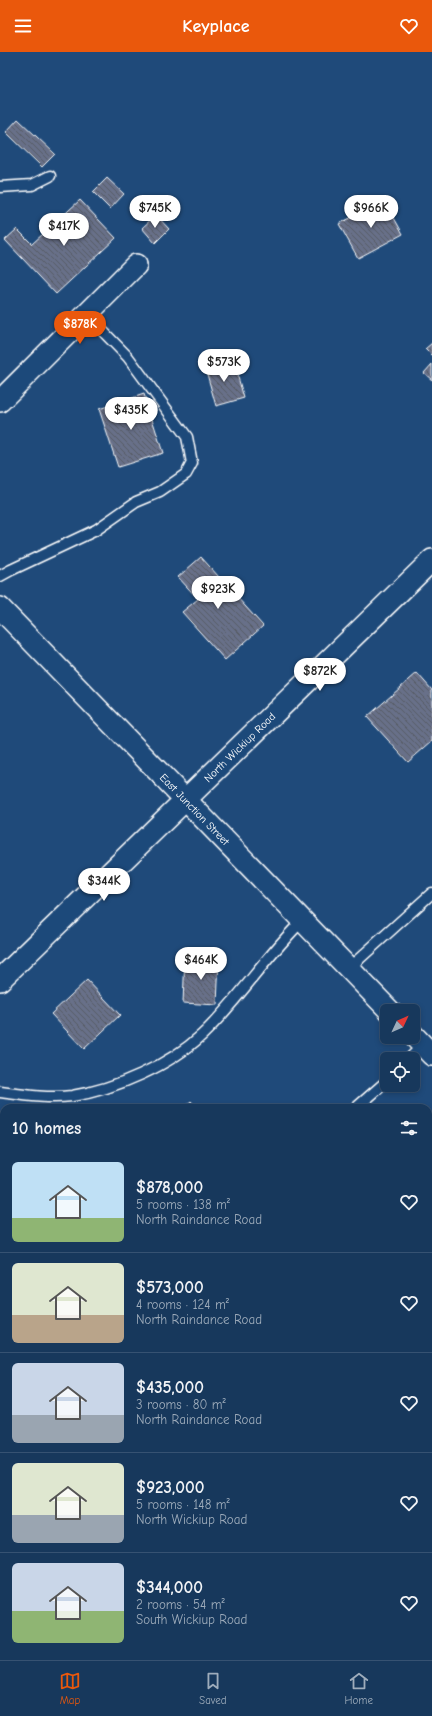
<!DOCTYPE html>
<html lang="en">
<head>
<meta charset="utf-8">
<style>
  body { margin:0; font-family:"Comic Neue",sans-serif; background:#203f62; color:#f1f3f6; height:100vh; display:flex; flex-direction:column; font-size:15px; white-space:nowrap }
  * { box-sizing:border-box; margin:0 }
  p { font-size:13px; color:#9eacbb }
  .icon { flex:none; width:22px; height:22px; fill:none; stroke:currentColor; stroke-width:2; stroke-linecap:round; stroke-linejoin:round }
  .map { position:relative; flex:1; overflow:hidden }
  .drawer { position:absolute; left:0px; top:1052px; width:432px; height:556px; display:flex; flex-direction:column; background:#17385c; border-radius:12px 12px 0 0; box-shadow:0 2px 6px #0003,0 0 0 1px #365272 }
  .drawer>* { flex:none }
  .needle { width:26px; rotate:46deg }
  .fabs { position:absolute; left:380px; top:952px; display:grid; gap:8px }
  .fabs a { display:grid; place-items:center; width:40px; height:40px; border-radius:6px; background:#17385c; box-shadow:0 2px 6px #0003,0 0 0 1px #365272; font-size:20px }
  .price { position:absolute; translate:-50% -34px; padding:0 9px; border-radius:14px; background:#fff; color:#222; font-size:13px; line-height:26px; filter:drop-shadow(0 1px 2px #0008) }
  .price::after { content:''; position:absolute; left:50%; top:24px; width:12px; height:9px; margin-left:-6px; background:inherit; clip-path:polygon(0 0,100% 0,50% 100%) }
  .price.current { background:#ea580c; color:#fff }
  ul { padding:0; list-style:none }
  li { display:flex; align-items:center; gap:12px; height:100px; padding:0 12px }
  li+li { border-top:1px solid #365272 }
  li span { display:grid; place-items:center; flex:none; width:112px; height:80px; border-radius:6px; color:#555 }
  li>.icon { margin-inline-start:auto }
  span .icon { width:48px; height:48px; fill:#fffc; stroke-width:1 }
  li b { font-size:17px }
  h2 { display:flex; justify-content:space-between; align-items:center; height:48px; padding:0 12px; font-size:17px }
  header { display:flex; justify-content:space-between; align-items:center; height:52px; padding:0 12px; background:#ea580c; color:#fff; font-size:18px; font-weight:700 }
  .tab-bar { display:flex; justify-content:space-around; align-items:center; height:56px; border-top:1px solid #365272; background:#17385c; font-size:11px; color:#9eacbb }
  .tab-bar a { display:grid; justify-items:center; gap:2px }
  .tab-bar .current { color:#ea580c }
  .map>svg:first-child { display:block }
  .building { fill:url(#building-back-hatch); stroke:#fff }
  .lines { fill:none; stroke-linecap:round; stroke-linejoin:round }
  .lane-casing { stroke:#fff; stroke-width:13 }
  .street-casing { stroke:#fff; stroke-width:24 }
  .lane { stroke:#1f4a7a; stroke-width:10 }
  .street { stroke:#1f4a7a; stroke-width:21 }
  .labels { text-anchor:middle; stroke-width:4; stroke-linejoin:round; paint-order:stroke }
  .street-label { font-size:11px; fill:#fff; stroke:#1f4a7a }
</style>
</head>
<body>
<header><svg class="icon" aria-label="menu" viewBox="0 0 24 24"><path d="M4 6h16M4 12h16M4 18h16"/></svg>Keyplace<svg class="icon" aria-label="heart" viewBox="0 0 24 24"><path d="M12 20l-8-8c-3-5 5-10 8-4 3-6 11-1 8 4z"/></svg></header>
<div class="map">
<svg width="432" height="1608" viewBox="0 0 432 1608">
  <defs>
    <pattern id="building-back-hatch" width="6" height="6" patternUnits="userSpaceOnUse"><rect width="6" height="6" fill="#676f89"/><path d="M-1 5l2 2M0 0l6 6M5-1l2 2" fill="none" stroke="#575a64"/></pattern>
  </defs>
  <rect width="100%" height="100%" fill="#1f4a7a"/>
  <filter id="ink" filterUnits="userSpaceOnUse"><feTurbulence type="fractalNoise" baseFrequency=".025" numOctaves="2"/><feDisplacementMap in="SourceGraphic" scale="8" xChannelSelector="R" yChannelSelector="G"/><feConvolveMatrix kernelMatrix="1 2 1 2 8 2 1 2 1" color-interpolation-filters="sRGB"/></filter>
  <g filter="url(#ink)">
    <g class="building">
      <polygon points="18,67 55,102 42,115 6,80"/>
      <polygon points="107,126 124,142 110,157 93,140"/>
      <polygon points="80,148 116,186 56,242 5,188 17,177 32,192"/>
      <polygon points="384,148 403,182 358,206 339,172"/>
      <polygon points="156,163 169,177 155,191 142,176"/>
      <polygon points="432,291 432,304 425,297"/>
      <polygon points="233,308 244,346 216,354 205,315"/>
      <polygon points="432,312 432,328 424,321"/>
      <polygon points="144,342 163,401 118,415 99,357"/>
      <polygon points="201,505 263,574 225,608 182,560 198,547 178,525"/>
      <polygon points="417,621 432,638 432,689 408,710 367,665"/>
      <polygon points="185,905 219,907 217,953 183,951"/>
      <polygon points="87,928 120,963 84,997 51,962"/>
      <polygon points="191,1049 198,1056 183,1056"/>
      <polygon points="432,1124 432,1180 428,1176 428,1128"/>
      <polygon points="428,1355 432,1359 432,1416 428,1419"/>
      <polygon points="429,1481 432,1484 432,1541 428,1537"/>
    </g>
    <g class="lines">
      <defs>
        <g id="lane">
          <polyline points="0,135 32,133 50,124"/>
          <polyline points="0,524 11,518 96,478 136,450 160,440 186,422 192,411 187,385 128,305 87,263"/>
          <polyline points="348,917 432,841"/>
          <polyline points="409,1007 423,993"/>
          <path d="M0 1040C23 1043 49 1047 72 1044 116 1037 170 1013 202 983 239 948 266 904 302 869"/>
          <polyline points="356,1056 387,1029"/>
        </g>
        <g id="street">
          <polyline points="0,349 136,213"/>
          <path id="s1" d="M0 556 390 959"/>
          <path id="s2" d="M0 928 432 508"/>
          <polyline points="413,983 432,1003"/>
          <polyline points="0,1154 4,1158"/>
          <polyline points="428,1585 430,1587"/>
        </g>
      </defs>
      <use href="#lane" class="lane-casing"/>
      <use href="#street" class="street-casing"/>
      <use href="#lane" class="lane"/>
      <use href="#street" class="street"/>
    </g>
  </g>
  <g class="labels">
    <g class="street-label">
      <text dy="4" stroke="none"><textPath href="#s2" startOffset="334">North Wickiup Road</textPath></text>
      <text dy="4" stroke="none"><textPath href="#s1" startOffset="280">East Junction Street</textPath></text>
    </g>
  </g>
</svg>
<div class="fabs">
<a><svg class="needle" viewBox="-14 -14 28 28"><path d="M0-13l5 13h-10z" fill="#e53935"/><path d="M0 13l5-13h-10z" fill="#9eacbb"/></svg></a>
<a><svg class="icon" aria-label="locate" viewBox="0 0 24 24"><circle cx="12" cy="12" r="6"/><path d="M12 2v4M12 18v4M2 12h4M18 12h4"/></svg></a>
</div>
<b class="price" style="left:155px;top:177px">$745K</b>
<b class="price" style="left:371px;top:177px">$966K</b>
<b class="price" style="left:64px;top:195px">$417K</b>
<b class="price current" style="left:80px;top:293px">$878K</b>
<b class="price" style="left:224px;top:331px">$573K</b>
<b class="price" style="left:131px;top:379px">$435K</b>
<b class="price" style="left:218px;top:558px">$923K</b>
<b class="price" style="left:320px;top:640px">$872K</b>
<b class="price" style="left:104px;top:850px">$344K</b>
<b class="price" style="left:201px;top:929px">$464K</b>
<section class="drawer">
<h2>10 homes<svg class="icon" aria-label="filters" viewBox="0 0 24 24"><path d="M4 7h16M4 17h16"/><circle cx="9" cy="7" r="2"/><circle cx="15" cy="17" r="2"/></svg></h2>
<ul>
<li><span style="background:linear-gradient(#bfe0f5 70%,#8fb573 0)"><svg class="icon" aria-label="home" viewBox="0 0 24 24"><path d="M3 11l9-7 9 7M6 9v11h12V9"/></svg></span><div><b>$878,000</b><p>5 rooms · 138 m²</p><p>North Raindance Road</p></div><svg class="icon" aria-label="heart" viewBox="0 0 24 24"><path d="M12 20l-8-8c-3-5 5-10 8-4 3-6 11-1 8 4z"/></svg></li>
<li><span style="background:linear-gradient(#dfe7d0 65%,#b9a48a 0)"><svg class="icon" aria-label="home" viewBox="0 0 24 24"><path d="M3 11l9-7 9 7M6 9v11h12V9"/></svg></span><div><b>$573,000</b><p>4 rooms · 124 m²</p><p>North Raindance Road</p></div><svg class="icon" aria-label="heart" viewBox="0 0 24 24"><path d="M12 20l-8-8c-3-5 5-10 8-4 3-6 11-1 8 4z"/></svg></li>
<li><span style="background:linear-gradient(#c9d6e8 65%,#9aa5b1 0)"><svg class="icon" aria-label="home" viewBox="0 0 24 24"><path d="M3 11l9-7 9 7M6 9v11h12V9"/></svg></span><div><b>$435,000</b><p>3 rooms · 80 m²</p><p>North Raindance Road</p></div><svg class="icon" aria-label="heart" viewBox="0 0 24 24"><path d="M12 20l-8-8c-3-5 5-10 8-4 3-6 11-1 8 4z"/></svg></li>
<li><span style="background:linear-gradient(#dfe7d0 65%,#9aa5b1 0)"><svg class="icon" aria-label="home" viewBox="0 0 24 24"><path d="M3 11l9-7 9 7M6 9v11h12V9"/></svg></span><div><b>$923,000</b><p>5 rooms · 148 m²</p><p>North Wickiup Road</p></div><svg class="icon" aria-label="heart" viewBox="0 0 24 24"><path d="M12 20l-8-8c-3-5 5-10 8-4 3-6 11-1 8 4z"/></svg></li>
<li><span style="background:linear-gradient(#c9d6e8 60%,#8fb573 0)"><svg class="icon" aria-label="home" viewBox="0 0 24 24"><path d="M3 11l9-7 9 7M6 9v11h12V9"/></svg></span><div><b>$344,000</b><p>2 rooms · 54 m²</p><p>South Wickiup Road</p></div><svg class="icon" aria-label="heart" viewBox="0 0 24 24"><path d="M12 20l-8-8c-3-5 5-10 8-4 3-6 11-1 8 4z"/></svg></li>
</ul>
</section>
</div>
<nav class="tab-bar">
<a class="current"><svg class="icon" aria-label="map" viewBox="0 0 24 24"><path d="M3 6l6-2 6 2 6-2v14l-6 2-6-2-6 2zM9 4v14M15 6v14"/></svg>Map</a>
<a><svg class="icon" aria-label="saved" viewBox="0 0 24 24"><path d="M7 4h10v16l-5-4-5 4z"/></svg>Saved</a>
<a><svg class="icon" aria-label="home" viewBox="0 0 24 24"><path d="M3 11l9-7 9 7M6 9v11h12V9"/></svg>Home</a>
</nav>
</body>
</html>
